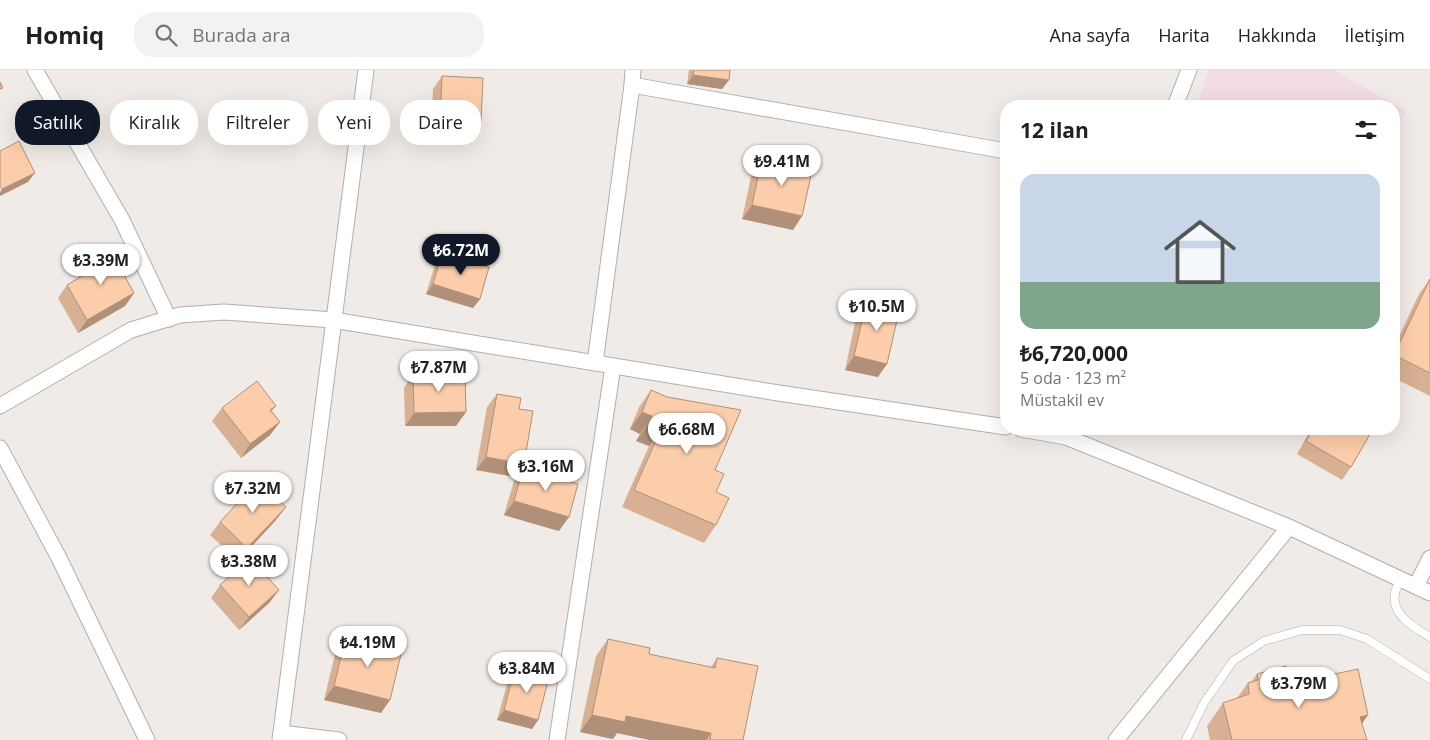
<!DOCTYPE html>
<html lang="tr">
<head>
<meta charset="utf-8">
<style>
  body { margin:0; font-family:"Open Sans",sans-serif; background:#f2f2f2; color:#202124; height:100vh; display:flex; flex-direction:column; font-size:19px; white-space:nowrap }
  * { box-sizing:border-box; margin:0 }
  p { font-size:16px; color:#757577 }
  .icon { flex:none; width:28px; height:28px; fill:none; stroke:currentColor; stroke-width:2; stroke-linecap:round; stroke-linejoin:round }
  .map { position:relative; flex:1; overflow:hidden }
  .side { position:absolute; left:1000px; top:30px; width:400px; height:335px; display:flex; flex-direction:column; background:#fff; border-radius:20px; box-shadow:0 5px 20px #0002 }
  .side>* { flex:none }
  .hud { position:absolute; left:15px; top:30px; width:475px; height:45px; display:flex; gap:10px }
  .price { position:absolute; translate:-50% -42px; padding:0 11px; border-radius:18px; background:#fff; color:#222; font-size:16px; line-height:32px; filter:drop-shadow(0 1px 2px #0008) }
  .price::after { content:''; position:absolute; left:50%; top:30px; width:15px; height:11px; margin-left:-8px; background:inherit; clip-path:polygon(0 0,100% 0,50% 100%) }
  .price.active { background:#111827; color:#fff }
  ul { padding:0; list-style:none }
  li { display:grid; align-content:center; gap:10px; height:265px; padding:0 20px }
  li span { display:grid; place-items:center; height:155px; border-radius:15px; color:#555 }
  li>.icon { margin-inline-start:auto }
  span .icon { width:90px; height:90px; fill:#fffc; stroke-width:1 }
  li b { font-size:21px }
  h2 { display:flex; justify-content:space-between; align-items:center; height:60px; padding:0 20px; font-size:21px }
  .chip { padding:0 18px; border-radius:20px; background:#fff; box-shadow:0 5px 20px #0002; font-size:18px; line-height:45px }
  .chip.active { background:#111827; color:#fff }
  header { display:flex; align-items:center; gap:30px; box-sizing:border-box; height:70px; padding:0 25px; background:#fff; border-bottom:1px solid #e0e0e0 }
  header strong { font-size:24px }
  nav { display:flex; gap:28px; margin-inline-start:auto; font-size:18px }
  .search { width:350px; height:45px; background:#f2f2f2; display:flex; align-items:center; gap:12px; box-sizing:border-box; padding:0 18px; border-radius:20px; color:#757577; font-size:19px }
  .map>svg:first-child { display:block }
  .education { fill:#f3dbe6 }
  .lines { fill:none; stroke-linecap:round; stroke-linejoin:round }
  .service-casing { stroke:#b3aeaa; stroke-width:9 }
  .minor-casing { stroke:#b3aeaa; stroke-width:17 }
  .service { stroke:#fff; stroke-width:8 }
  .minor { stroke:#fff; stroke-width:15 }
  .wall { fill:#d8b093 }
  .shaded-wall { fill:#b09078 }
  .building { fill:#fbcdab; stroke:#b09078 }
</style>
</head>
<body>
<header>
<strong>Homiq</strong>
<div class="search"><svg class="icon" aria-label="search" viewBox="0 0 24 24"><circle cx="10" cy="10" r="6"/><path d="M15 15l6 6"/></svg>Burada ara</div>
<nav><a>Ana sayfa</a><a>Harita</a><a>Hakkında</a><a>İletişim</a></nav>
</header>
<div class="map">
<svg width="1430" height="670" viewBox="0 0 1430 670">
  <rect width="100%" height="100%" fill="#f1ebe7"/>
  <polygon class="education" points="1209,0 1333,0 1406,41 1394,66 1394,36 1196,36"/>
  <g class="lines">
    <defs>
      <g id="service">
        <path d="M1401 509C1399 514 1395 519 1395 524 1391 545 1415 558 1430 567"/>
        <polyline points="1186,670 1204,633 1233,591 1264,571 1302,560 1340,560 1367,569 1430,609"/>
      </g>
      <g id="minor">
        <polyline points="35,0 122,150 169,249"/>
        <polyline points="632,15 1006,81"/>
        <polyline points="1175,36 1189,0"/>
        <polyline points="595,293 632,15 633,0"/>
        <polyline points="0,336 131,260 180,245 224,242 333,250 772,322 1006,357"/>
        <polyline points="1021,359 1066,367 1068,359"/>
        <polyline points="1066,367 1289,457 1430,523"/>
        <polyline points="0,378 59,488 147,670"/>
        <polyline points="1416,516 1430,488"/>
        <polyline points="281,663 339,670"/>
        <polyline points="280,670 366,0"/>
        <polyline points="557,670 613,296"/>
        <polyline points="1116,670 1289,457"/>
      </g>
    </defs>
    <use href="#service" class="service-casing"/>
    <use href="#minor" class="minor-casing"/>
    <use href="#service" class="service"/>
    <use href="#minor" class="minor"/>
  </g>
  <g class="wall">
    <polygon points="689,0 730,0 729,10 722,19 687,14"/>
    <polygon points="442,6 481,51 471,64 431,62 433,19"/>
    <polygon points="775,86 798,98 802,146 793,160 742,149 751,107 761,93 768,95"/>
    <polygon points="442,183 480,229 473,238 426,224 436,192"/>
    <polygon points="90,192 134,223 125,236 78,263 58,228 67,215 82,206 81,205"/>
    <polygon points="1430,209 1430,326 1394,308 1394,277 1419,224"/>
    <polygon points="867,229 878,307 845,300 857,243"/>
    <polygon points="413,304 466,342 456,356 405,356 404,318"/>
    <polygon points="651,320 715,400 716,455 704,473 622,437 649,376 636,371 640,364 630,359 639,337"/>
    <polygon points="497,324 519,339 515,407 476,400 487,337"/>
    <polygon points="276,336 272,341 280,352 270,365 241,388 212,351 222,338"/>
    <polygon points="1311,359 1373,359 1351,397 1342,410 1297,384"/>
    <polygon points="523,398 559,461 504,445 514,411"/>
    <polygon points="276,450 238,491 210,465 220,452"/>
    <polygon points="220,515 279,520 269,533 239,560 211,528"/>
    <polygon points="346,566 381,643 324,630 336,580"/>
    <polygon points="608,569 649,584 711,597 717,588 743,670 650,670 617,663 613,669 580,662 596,586"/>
    <polygon points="515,598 538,650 532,659 497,650 509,607"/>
    <polygon points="1257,604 1288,614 1362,654 1367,670 1210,670 1207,656 1223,633 1237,628 1248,613 1251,612"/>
  </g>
  <g class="shaded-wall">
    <polygon points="693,5 729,10 722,19 687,14"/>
    <polygon points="440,49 481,51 471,64 431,62"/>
    <polygon points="35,103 28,112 0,126 0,122 2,119"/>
    <polygon points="752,135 802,146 793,160 742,149"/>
    <polygon points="433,214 480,229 473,238 426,224"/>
    <polygon points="134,223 125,236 78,263 87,250"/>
    <polygon points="854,286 887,294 878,307 845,300"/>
    <polygon points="466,342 456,356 405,356 414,343"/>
    <polygon points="642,342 652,346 640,364 630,359"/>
    <polygon points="280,352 270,365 241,388 250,374"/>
    <polygon points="648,354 661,359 649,376 636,371"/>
    <polygon points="486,387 524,394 515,407 476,400"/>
    <polygon points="514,431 569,447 559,461 504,445"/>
    <polygon points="286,437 276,450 238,491 247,478"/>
    <polygon points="279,520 269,533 239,560 249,547"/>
    <polygon points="334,616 390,630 381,643 324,630"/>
    <polygon points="504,640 538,650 532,659 497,650"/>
    <polygon points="592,645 626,646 711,663 706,670 650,670 617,663 613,669 580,662"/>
    <polygon points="1368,645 1352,668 1360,647"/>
  </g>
  <g class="building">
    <polygon points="694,0 730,0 729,10 693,5"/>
    <polygon points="442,6 483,8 481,51 440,49"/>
    <polygon points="0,12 3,18 0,19"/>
    <polygon points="19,71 35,103 2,119 0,116 0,81"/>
    <polygon points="775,86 799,91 798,98 812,101 802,146 752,135 761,93 772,96"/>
    <polygon points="110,180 134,223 87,250 67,215 94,199 90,192"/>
    <polygon points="442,183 489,197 480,229 433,214"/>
    <polygon points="1430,209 1430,303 1394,285"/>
    <polygon points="867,229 900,237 887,294 854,286"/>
    <polygon points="413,304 465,304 466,342 414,343"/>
    <polygon points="257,311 276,336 270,340 280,352 250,374 222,338"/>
    <polygon points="651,320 667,327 741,340 715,400 724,404 716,422 729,428 716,455 634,420 661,359 648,354 652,346 642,342"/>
    <polygon points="497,324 521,328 519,339 533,341 524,394 486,387"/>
    <polygon points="1313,359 1373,359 1351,397 1306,371"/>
    <polygon points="523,398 578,414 569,447 514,431"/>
    <polygon points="258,411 286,437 247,478 220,452"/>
    <polygon points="250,488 279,520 249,547 220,515"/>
    <polygon points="346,566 402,580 390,630 334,616"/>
    <polygon points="608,569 650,578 649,584 715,598 717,588 758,596 743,670 710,670 711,663 626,646 625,652 592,645"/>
    <polygon points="1286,596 1288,614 1358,599 1368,645 1360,647 1367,670 1232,670 1223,633 1249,624 1248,613 1258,610 1257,604"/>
    <polygon points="515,598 549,607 538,650 504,640"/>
  </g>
</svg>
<b class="price" style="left:782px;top:117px">₺9.41M</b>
<b class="price active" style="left:461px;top:206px">₺6.72M</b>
<b class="price" style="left:101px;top:216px">₺3.39M</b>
<b class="price" style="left:877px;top:262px">₺10.5M</b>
<b class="price" style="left:439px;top:323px">₺7.87M</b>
<b class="price" style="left:687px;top:385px">₺6.68M</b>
<b class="price" style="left:546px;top:422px">₺3.16M</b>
<b class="price" style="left:253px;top:444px">₺7.32M</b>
<b class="price" style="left:249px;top:517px">₺3.38M</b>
<b class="price" style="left:368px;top:598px">₺4.19M</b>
<b class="price" style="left:527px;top:624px">₺3.84M</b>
<b class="price" style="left:1299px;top:639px">₺3.79M</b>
<div class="hud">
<a class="chip active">Satılık</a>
<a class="chip">Kiralık</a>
<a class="chip">Filtreler</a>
<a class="chip">Yeni</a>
<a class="chip">Daire</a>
</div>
<section class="side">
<h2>12 ilan<svg class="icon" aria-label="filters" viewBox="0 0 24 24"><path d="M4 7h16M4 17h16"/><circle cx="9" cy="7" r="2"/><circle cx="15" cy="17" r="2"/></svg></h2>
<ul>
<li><span style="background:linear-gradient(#c9d6e8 70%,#7fa58c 0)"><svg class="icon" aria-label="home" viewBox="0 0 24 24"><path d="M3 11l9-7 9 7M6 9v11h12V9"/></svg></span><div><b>₺6,720,000</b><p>5 oda · 123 m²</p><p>Müstakil ev</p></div></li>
</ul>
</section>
</div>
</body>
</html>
